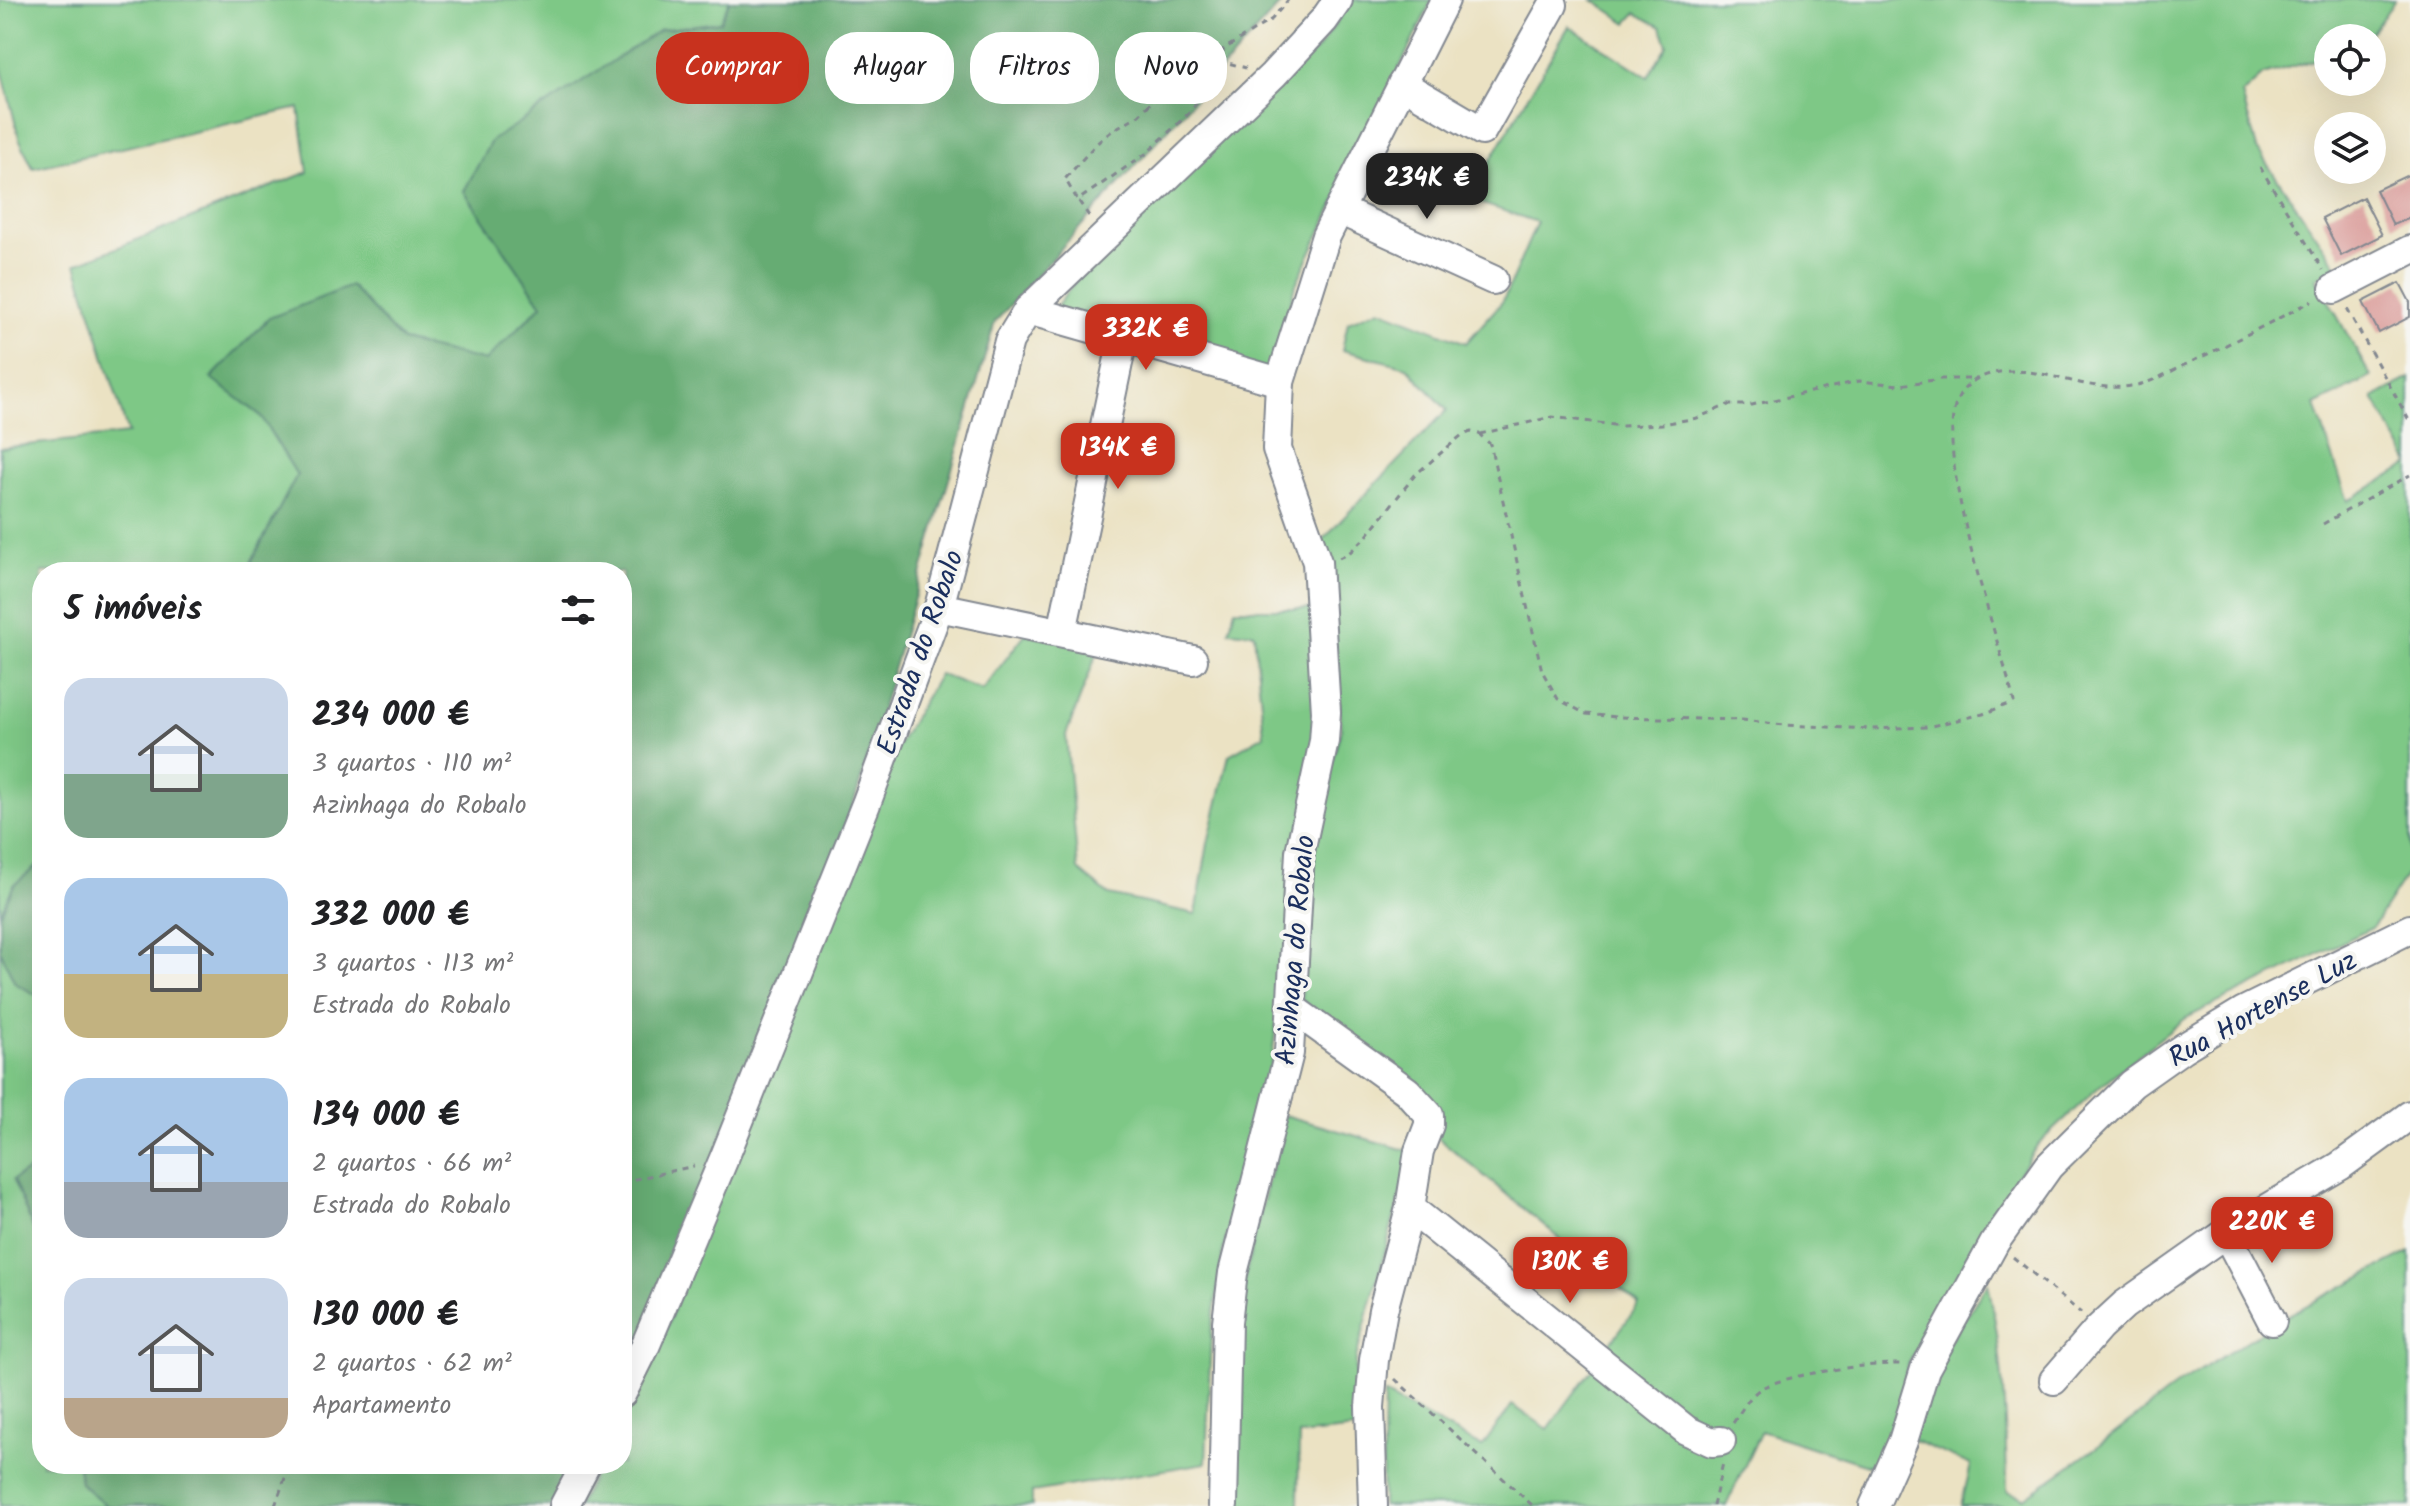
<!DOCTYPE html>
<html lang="pt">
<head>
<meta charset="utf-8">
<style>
  body { margin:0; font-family:Kalam,sans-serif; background:#f2f2f2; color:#202124; height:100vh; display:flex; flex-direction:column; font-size:30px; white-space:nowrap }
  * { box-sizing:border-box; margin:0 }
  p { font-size:26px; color:#757577 }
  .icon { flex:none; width:44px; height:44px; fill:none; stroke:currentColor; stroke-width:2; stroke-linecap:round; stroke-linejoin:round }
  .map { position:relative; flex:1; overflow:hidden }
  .details { position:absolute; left:32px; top:562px; width:600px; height:912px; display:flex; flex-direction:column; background:#fff; border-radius:32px; box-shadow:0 8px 32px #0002 }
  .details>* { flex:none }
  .banner { position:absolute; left:656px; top:32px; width:760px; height:72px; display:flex; gap:16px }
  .controls { position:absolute; left:2314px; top:24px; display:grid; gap:16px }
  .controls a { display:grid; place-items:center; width:72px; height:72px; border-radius:50%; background:#fff; box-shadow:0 8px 32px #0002; font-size:40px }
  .price { position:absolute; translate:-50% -68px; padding:0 18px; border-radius:16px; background:#c8321e; color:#fff; font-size:26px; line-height:52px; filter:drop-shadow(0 2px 4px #0008) }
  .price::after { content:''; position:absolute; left:50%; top:48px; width:24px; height:18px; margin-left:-12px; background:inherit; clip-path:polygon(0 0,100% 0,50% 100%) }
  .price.current { background:#222; color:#fff }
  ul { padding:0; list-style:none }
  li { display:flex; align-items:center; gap:24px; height:200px; padding:0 32px }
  li span { display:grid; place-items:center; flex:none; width:224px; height:160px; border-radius:24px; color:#555 }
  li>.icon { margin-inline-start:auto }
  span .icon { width:96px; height:96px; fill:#fffc; stroke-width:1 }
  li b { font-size:34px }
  h2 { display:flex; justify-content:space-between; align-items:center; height:96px; padding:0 32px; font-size:34px }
  .tag { padding:0 28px; border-radius:32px; background:#fff; box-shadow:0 8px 32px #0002; font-size:28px; line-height:72px }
  .tag.current { background:#c8321e; color:#fff }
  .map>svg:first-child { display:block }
  .green { fill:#7ec886; stroke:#4c7c72; stroke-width:2 }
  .forest { fill:#66ac73; stroke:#406e68; stroke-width:2 }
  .building { fill:#db9f9c }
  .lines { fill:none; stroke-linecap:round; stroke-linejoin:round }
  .minor-casing { stroke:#838890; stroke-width:32 }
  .path { stroke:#838890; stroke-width:3; stroke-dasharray:6 6; stroke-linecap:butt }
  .minor { stroke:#fff; stroke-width:28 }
  .labels { text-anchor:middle; stroke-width:8; stroke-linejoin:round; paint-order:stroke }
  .street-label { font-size:28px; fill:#1b2f5e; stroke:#f6f6f2 }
</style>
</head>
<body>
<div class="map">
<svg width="2410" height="1506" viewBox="0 0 2410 1506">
  <rect width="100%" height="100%" fill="#f6f6f2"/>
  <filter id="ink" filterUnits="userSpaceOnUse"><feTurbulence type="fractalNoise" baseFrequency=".0125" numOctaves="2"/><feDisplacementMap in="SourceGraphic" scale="16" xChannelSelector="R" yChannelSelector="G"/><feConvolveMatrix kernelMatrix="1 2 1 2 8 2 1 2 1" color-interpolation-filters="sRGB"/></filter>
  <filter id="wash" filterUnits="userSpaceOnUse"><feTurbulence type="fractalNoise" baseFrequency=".006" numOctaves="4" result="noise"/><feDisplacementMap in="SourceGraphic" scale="32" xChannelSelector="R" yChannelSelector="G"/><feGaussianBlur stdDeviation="1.8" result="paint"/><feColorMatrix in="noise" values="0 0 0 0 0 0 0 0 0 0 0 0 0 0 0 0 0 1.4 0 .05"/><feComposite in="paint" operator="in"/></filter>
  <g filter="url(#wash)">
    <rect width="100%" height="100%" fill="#ebe2c3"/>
    <g class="green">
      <polygon points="0,0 730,0 720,22 660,30 464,191 542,305 485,361 402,341 350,286 212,378 260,415 297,475 246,572 42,572 42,862 14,885 0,914 0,448 128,434 76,264 308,172 299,108 33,168 19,138 0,62"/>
      <polygon points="1351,0 1432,0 1294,288 1274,371 1052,313 1101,247 1322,44"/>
      <polygon points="1593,0 2395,0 2368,38 2328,38 2328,56 2263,75 2242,94 2257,149 2338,267 2316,278 2371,377 2315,405 2348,501 2410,464 2410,869 2372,928 2186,1018 2101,1085 2038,1144 2006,1193 1907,1366 1902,1425 1879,1469 1761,1431 1726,1506 1382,1506 1384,1394 1482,1447 1512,1405 1548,1429 1639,1304 1435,1135 1301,999 1309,846 1341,730 1338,676 1322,540 1447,410 1407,367 1342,350 1348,322 1380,309 1466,343 1503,301 1537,222 1468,199 1569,26 1648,77 1667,45 1661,27 1636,13 1627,23"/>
      <polygon points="2410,378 2410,463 2373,398"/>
      <polygon points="1235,609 1314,609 1319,711 1271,1064 1223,1251 1211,1333 1206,1463 1032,1492 1032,1506 578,1506 600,1464 622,1464 622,1421 654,1361 711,1208 887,764 939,674 982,690 1025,634 1099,648 1066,735 1078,870 1109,895 1196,914 1208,843 1229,755 1264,735 1254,633 1229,631"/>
      <polygon points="0,950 15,983 42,998 42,1162 13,1180 42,1249 42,1464 78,1464 80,1483 107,1506 0,1506"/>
      <polygon points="1284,1115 1412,1152 1356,1358 1355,1429 1299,1435 1298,1506 1233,1506 1236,1314"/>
      <path d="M2410 1252V1506H1961L1971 1465 1910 1439 1941 1354 1988 1283C2003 1352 2006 1421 2007 1491L2024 1498 2101 1444 2180 1383 2290 1314Z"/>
    </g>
    <g class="forest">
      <polygon points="730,0 1284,0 995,322 858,790 711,1208 654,1361 622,1418 622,572 246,572 297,475 260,415 211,378 269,318 351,286 402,341 485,361 542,305 464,191 491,141 660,30 720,22"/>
      <polygon points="42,862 42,998 15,983 0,950 0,915 14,885"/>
      <polygon points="42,1162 42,1249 13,1180"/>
      <polygon points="78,1464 597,1464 574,1506 107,1506 80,1483"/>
    </g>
    <g id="blocks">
      <g class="building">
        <polygon points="2410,174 2410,217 2393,225 2376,190"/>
        <polygon points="2363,197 2382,235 2341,256 2322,218"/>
        <polygon points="2400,283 2410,302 2410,317 2379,333 2363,302"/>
      </g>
    </g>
  </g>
  <g filter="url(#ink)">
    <use href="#blocks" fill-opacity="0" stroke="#838890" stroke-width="2"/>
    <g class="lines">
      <defs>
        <g id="minor">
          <polyline points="1402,84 1482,131 1553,5"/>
          <polyline points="1339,210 1493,280"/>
          <polyline points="2334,289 2410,250"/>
          <polyline points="1028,310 1280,382"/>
          <polyline points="939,607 1193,660"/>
          <polyline points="1062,632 1123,339"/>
          <polyline points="1293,1009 1407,1091 1429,1115 1429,1125 1419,1151 1410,1208 1383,1310 1374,1360 1370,1407 1373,1506"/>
          <polyline points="1410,1208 1686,1430 1712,1442 1721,1441"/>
          <polyline points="2226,1233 2272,1321"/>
          <polyline points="2054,1380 2099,1328 2124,1305 2226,1233 2340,1166 2410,1115"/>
          <polyline points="622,1393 644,1349 725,1156 866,804 939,607 1009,341 1028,310 1273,75 1324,20 1338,0"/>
          <polyline points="564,1506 586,1464"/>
          <polyline points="1223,1506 1227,1322 1233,1273 1289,1053 1300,852 1324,741 1326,712 1317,562 1277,449 1280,382 1326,236 1445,0"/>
          <polyline points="1874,1506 1903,1441 1925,1369 1995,1242 2049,1166 2132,1084 2183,1048 2244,1011 2410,929"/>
        </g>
      </defs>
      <use href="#minor" class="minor-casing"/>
      <g class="path">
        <polyline points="1207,57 1246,68"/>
        <polyline points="2260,167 2323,270"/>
        <polyline points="1077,199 1065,179 1096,144 1113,130 1139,115 1186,66 1224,49"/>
        <polyline points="1089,216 1078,200 1147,153 1190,112 1215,76 1224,49 1272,19 1288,0"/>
        <polyline points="2347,309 2410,422"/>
        <polyline points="1480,434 1552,417 1622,426 1662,424 1697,418 1728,405 1752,405 1859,381 1900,385 1941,379 1976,379"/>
        <polyline points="2323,524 2410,475"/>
        <path d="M1339 558 1349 553 1366 537 1415 475 1462 435 1471 432 1479 434 1490 444 1542 671 1558 699 1586 714 1616 717 1742 720 1784 725 1871 729 1927 727 1983 714 2014 702C1999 638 1933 456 1957 401 1964 384 1977 377 1994 373 2040 363 2084 394 2131 386 2149 384 2166 374 2182 366 2226 346 2269 323 2312 301"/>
        <polyline points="622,1182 694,1166"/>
        <polyline points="2013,1257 2081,1313"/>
        <polyline points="1395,1379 1533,1506"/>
        <path d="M1733 1423C1741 1412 1748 1397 1760 1389 1785 1374 1871 1363 1901 1364"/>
        <polyline points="275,1506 290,1464"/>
        <polyline points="1713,1506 1723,1463"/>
      </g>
      <use href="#minor" class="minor"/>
    </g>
  </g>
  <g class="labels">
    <g class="street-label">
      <text transform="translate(919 652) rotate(-71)" y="10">Estrada do Robalo</text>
      <text transform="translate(1294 950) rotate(-85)" y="10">Azinhaga do Robalo</text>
      <text transform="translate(2262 1008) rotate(-29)" y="10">Rua Hortense Luz</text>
    </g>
  </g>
</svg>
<div class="controls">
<a><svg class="icon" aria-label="locate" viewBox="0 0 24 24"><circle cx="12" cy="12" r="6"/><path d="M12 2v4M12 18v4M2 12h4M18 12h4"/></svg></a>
<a><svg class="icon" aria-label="layers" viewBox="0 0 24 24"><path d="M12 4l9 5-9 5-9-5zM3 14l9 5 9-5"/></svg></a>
</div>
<b class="price current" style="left:1427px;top:221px">234K €</b>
<b class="price" style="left:1146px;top:372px">332K €</b>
<b class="price" style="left:1118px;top:491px">134K €</b>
<b class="price" style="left:2272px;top:1265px">220K €</b>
<b class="price" style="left:1570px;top:1305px">130K €</b>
<div class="banner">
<a class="tag current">Comprar</a>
<a class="tag">Alugar</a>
<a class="tag">Filtros</a>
<a class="tag">Novo</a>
</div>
<section class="details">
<h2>5 imóveis<svg class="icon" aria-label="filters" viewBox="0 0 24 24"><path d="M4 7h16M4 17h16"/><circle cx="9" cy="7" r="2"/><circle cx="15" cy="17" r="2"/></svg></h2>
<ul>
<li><span style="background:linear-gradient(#c9d6e8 60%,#7fa58c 0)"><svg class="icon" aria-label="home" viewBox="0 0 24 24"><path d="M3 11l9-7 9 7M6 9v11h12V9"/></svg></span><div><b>234 000 €</b><p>3 quartos · 110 m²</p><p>Azinhaga do Robalo</p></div></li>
<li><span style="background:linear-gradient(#a9c7e8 60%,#c2b280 0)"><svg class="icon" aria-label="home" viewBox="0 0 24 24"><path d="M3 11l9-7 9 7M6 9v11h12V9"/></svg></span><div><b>332 000 €</b><p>3 quartos · 113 m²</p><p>Estrada do Robalo</p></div></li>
<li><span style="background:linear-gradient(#a9c7e8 65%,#9aa5b1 0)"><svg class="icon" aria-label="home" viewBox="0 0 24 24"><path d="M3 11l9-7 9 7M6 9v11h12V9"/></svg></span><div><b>134 000 €</b><p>2 quartos · 66 m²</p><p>Estrada do Robalo</p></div></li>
<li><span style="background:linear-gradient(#c9d6e8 75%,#b9a48a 0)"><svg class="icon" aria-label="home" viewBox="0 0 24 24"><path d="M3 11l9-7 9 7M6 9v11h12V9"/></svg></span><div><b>130 000 €</b><p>2 quartos · 62 m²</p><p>Apartamento</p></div></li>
</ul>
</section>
</div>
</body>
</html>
